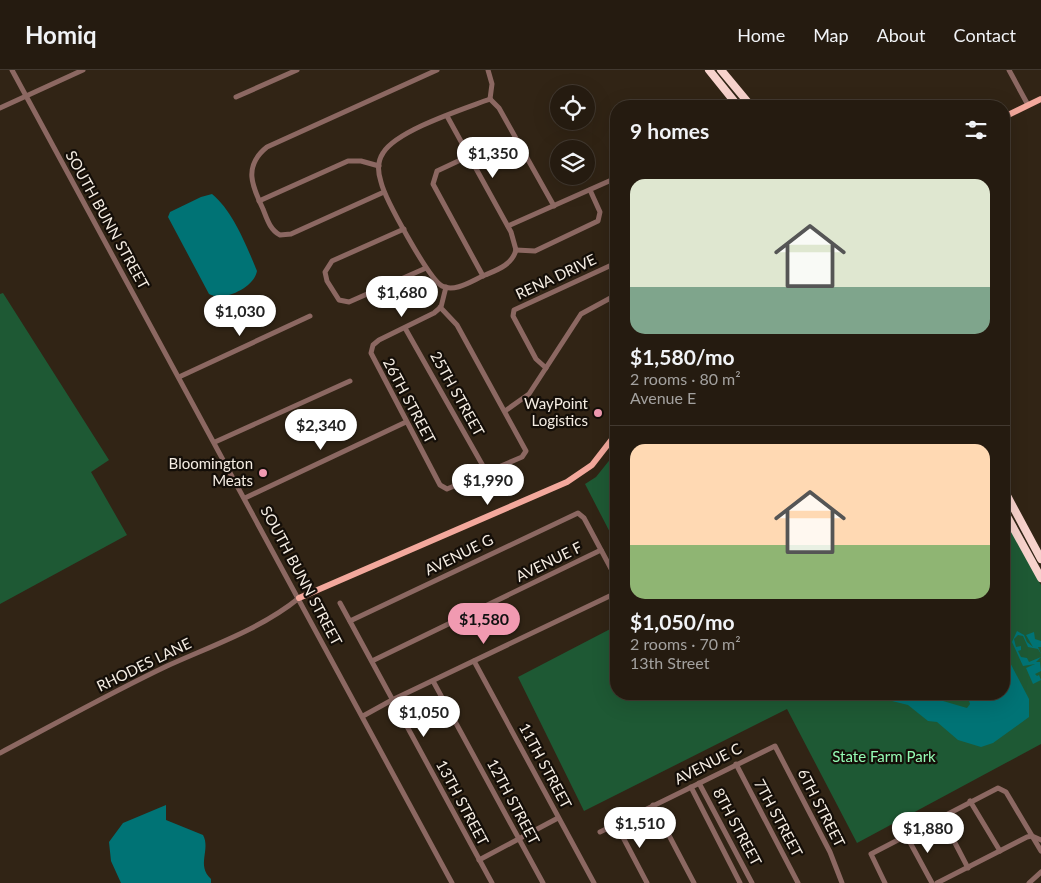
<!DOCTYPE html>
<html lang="en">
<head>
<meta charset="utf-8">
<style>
  body { margin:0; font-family:Lato,sans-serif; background:#31281e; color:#f1f3f6; height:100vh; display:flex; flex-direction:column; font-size:19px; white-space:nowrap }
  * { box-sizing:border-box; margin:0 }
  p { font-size:16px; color:#a3a19f }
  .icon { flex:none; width:28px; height:28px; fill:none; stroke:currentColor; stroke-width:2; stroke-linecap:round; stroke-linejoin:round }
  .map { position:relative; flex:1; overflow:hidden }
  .sheet { position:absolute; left:610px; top:30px; width:400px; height:600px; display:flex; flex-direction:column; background:#251b10; border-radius:20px; box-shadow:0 5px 20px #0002,0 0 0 1px #423930 }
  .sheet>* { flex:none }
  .fabs { position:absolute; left:550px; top:15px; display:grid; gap:10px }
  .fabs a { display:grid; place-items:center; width:45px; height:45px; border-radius:50%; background:#251b10; box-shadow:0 5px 20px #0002,0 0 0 1px #423930; font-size:25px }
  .price { position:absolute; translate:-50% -42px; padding:0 11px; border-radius:18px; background:#fff; color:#222; font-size:16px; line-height:32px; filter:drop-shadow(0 1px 2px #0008) }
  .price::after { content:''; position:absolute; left:50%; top:30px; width:15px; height:11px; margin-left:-8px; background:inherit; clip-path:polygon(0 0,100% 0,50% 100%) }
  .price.on { background:#f19ab1; color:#111 }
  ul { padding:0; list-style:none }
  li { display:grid; align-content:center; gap:10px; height:265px; padding:0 20px }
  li+li { border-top:1px solid #423930 }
  li span { display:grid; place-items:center; height:155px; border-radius:15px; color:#555 }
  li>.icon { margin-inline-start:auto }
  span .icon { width:90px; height:90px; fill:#fffc; stroke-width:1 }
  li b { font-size:21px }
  h2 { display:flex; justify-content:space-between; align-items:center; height:60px; padding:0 20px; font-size:21px }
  header { display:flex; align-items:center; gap:30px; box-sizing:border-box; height:70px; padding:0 25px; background:#251b10; border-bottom:1px solid #423930 }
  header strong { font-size:24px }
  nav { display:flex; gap:28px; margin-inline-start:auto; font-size:18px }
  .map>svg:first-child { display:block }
  .green { fill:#1e5934 }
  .water { fill:#007375 }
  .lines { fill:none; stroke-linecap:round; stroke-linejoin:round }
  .minor { stroke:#8c6862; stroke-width:5 }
  .major { stroke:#f3a89c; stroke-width:6 }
  .highway { stroke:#f7d2cc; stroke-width:8 }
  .poi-dot { fill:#f19ab1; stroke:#140e08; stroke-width:2 }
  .labels { text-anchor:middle; stroke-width:4.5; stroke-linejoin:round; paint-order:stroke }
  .street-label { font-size:15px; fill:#f5ede3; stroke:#140e08 }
  .poi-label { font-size:15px; fill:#f5ede3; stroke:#140e08; text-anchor:end }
  .park-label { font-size:15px; fill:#95fbb4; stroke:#140e08 }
</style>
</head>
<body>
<header>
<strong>Homiq</strong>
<nav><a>Home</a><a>Map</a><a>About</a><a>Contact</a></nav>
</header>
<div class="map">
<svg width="1041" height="813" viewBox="0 0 1041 813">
  <rect width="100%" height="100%" fill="#312415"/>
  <g class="green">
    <polygon points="3,223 109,390 91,402 127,465 0,534 0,224"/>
    <polygon points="616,382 616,474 585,414 596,407"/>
    <polygon points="1004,448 1041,515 1041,674 857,773 787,639 584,741 518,607 616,556 616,624 1004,624"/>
  </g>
  <g class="water">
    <path d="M212 124C233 141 247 177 257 201 254 218 223 232 209 224L168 147 170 142 201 127Z"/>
    <polygon points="1017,561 1024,565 1027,572 1033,577 1026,565 1034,562 1035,569 1041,571 1041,577 1038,577 1041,584 1038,579 1028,577 1023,566 1018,565 1014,569 1016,577 1021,576 1021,580 1018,581 1021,587 1027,588 1029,592 1041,587 1036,592 1040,592 1041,601 1035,604 1037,606 1039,605 1041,610 1033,614 1026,598 1035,594 1023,596 1012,572"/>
    <polygon points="1004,581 1029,629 1029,647 993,673 981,677 958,670 937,652 928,651 908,635 888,630 883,625 919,624 967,638 970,634 967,624 1004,624"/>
    <path d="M166 735V750L203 765C211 780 196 795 211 809V813H121L111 791 109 772 123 753Z"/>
  </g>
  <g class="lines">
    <g class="minor">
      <polyline points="12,0 452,813"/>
      <polyline points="488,0 492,14 490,29"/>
      <polyline points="1009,0 1028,35"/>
      <polyline points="236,27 297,0"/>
      <path d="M490 29C464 39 397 60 383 83 377 92 378 103 381 112 385 129 429 209 442 216 455 223 473 210 485 205 497 200 512 195 516 180"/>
      <polyline points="490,29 499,38 554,136"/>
      <polyline points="0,38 83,0"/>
      <polyline points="447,46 511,162 516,180"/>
      <polyline points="469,86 437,101 433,114 483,206"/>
      <path d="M384 122 291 164 280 165C270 160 267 149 263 139 252 116 243 96 267 77L437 0"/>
      <polyline points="259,131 348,91 361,91 379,96"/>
      <polyline points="508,156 616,108"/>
      <polyline points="404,159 332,191 325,202 327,211 339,230 349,232 426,198"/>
      <polyline points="516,180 535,181 598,151 600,142 590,120"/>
      <polyline points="440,237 457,255 526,381 522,387 447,419 440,415 371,283 373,275 379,270 434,243 441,237 446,217"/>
      <polyline points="405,258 487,403"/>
      <polyline points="546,298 536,289 513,246 514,240 616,193"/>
      <polyline points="179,307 310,246"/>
      <polyline points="505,341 529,324 581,244 616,225"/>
      <polyline points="215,372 350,311"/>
      <polyline points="245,428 406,352"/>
      <polyline points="340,533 492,813"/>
      <polyline points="350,551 578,443 584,448 616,508"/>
      <polyline points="372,591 601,480"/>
      <polyline points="474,591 594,813"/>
      <polyline points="433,611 543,813"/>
      <polyline points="363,646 392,630 616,523"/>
      <path d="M0 683C55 654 110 623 167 596 211 576 261 559 299 528"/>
      <polyline points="736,694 798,813"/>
      <polyline points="699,713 752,813"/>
      <polyline points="691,717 740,813"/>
      <polyline points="970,731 1000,781"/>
      <polyline points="653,735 694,813"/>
      <polyline points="941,746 968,798"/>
      <polyline points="616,754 647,813"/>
      <polyline points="600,762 775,676 830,782 842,813"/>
      <polyline points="906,765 932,813"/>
      <polyline points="479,790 558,748"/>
      <polyline points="885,813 871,784 998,718 1006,722 1041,781"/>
      <polyline points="937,813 1027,767 1032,766 1041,770"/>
      <polyline points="1029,813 1041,802"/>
    </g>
    <g class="major">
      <polyline points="1004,47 1041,29"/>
      <polyline points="299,528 567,412 592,395 616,364"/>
    </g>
    <g class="highway">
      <polyline points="709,0 738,36"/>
      <polyline points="721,0 751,36"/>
      <polyline points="1004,420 1041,489"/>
      <polyline points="1004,441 1041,508"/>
    </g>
  </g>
  <g class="poi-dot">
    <circle cx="598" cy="343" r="5"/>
    <circle cx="263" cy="403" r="5"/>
  </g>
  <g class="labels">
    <g class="street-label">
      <text transform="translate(107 150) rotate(61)" y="5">SOUTH BUNN STREET</text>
      <text transform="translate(556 207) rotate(-25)" y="5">RENA DRIVE</text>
      <text transform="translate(457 324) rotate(61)" y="5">25TH STREET</text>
      <text transform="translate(409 331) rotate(62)" y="5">26TH STREET</text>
      <text transform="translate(459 485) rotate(-26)" y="5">AVENUE G</text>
      <text transform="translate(549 492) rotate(-26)" y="5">AVENUE F</text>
      <text transform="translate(301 506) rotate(62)" y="5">SOUTH BUNN STREET</text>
      <text transform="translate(144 595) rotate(-26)" y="5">RHODES LANE</text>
      <text transform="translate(708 694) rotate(-27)" y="5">AVENUE C</text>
      <text transform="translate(545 696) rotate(62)" y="5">11TH STREET</text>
      <text transform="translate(513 732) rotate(62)" y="5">12TH STREET</text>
      <text transform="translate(462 733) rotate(62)" y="5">13TH STREET</text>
      <text transform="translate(821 738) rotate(63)" y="5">6TH STREET</text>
      <text transform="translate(778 748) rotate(62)" y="5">7TH STREET</text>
      <text transform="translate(737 757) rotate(62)" y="5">8TH STREET</text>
    </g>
    <g class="poi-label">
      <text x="588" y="339">WayPoint<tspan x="588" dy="17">Logistics</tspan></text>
      <text x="253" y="399">Bloomington<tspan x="253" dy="17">Meats</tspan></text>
    </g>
    <g class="park-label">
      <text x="884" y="692">State Farm Park</text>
    </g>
  </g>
</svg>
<div class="fabs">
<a><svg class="icon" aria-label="locate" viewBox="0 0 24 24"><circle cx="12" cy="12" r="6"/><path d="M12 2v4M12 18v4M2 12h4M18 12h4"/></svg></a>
<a><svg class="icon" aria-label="layers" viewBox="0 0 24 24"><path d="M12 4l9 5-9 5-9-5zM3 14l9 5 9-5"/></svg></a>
</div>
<b class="price" style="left:493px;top:109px">$1,350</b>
<b class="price" style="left:402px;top:248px">$1,680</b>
<b class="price" style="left:240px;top:267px">$1,030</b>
<b class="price" style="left:321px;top:381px">$2,340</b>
<b class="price" style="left:488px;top:436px">$1,990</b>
<b class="price on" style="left:484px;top:575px">$1,580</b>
<b class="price" style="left:424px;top:668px">$1,050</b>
<b class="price" style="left:640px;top:779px">$1,510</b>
<b class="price" style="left:928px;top:784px">$1,880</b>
<section class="sheet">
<h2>9 homes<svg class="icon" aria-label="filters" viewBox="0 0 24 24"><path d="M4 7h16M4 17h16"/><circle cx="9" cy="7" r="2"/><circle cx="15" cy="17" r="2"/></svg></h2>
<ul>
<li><span style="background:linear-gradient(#dfe7d0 70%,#7fa58c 0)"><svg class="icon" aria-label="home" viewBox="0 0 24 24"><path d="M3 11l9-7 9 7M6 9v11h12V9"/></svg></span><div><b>$1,580/mo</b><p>2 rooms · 80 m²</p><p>Avenue E</p></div></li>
<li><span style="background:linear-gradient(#ffd9b3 65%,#8fb573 0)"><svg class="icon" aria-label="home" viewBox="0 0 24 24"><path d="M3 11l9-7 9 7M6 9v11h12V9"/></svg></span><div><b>$1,050/mo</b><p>2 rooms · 70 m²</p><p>13th Street</p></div></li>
</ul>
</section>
</div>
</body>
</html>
